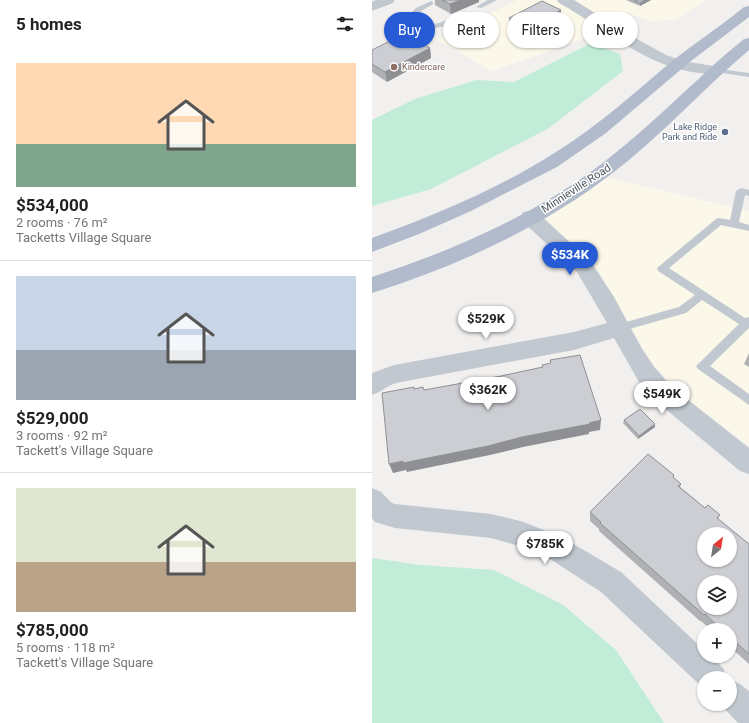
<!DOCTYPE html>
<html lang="en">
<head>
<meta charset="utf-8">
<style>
  body { margin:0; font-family:Roboto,sans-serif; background:#f6f6f6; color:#222; height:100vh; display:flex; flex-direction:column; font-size:15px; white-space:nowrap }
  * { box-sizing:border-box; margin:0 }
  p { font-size:13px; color:#767676 }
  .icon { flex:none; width:22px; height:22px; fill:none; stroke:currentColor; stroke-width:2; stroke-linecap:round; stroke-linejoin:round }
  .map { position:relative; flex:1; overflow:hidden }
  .details { display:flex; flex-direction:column; background:#fff; width:372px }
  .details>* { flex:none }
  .banner { position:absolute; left:12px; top:12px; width:305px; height:36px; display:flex; gap:8px }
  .needle { width:26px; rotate:30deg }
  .controls { position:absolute; left:325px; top:527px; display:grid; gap:8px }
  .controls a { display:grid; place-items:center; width:40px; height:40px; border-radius:50%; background:#fff; box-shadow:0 1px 3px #0004; font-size:20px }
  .price { position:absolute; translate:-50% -34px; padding:0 9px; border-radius:14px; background:#fff; color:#222; font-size:13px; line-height:26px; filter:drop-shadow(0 1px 2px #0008) }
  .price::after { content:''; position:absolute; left:50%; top:24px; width:12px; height:9px; margin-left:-6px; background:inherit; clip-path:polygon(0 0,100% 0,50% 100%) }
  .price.selected { background:#265bd5; color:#fff }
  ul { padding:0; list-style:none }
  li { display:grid; align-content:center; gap:8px; height:212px; padding:0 16px }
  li+li { border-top:1px solid #e0e0e0 }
  li span { display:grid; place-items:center; height:124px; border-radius:0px; color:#555 }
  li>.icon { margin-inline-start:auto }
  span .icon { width:72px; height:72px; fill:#fffc; stroke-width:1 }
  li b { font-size:17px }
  h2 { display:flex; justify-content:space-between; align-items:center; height:48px; padding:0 16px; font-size:17px }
  .tag { padding:0 14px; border-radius:18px; background:#fff; box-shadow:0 1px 3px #0004; font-size:14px; line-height:36px }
  .tag.selected { background:#265bd5; color:#fff }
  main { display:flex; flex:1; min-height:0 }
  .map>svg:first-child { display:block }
  .commercial { fill:#fbf8ea }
  .green { fill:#c1ecd7 }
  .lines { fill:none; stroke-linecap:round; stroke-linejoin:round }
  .lane { fill:#c1c8d0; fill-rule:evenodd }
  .street { fill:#c1c8d0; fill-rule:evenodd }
  .primary { fill:#b1bbcc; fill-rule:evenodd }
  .wall { fill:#afb1b5 }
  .shaded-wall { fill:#8f9094 }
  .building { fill:#ccced3; stroke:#8f9094; fill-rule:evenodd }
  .education-dot { fill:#8d6e63; stroke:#fff; stroke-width:1.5 }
  .service-dot { fill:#5c6f8a; stroke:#fff; stroke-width:1.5 }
  .labels { text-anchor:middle; stroke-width:3; stroke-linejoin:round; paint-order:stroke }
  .far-education-label { font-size:9px; fill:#785e54; stroke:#fff; text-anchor:start }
  .far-service-label { font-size:9px; fill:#4e5e75; stroke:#fff; text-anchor:end }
  .street-label { font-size:11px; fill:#49505b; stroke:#fff }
</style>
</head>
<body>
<main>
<section class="details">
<h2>5 homes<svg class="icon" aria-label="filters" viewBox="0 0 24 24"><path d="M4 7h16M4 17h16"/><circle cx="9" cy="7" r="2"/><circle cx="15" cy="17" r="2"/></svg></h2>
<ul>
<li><span style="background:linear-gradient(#ffd9b3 65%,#7fa58c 0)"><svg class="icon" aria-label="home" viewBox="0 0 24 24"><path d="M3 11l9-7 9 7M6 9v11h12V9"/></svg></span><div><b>$534,000</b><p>2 rooms · 76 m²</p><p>Tacketts Village Square</p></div></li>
<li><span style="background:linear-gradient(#c9d6e8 60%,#9aa5b1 0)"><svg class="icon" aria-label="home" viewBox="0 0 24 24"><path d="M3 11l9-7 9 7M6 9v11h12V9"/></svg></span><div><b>$529,000</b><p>3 rooms · 92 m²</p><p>Tackett's Village Square</p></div></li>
<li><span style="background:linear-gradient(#dfe7d0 60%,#b9a48a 0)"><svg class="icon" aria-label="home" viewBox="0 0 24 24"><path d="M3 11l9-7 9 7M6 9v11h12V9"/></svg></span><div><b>$785,000</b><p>5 rooms · 118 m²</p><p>Tackett's Village Square</p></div></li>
</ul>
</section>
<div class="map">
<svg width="377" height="723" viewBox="0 0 377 723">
  <rect width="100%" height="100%" fill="#f2f0ef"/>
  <g class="commercial">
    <polygon points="145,0 334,0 304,20 278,21 256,13 217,37 120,71 65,40"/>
    <polygon points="232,177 377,211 377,446 307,393 279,362 228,273 218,261 171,218"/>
  </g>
  <g class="green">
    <polygon points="219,43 248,54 251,71 177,128 59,189 0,206 0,120 43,99 104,80 142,82"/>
    <polygon points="0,558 48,565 122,570 191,605 244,650 292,723 0,723"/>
  </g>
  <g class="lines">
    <g class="lane">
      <polygon points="116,0 125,0 109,8 104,7"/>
      <path d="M59 1 61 2V4L46 13V18C62 32 77 17 93 12L97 14C84 26 43 39 39 13L44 8Z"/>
      <polygon points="340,68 377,73 377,77 343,72 340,72"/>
      <polygon points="369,188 377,190 377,196 373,195 367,222 377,225 377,231 349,225 297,268 373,318 377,317 377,328 338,366 377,394 377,405 326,369 324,366 367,324 330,300 314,313 247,332 243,331 242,328 243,325 247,324 307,307 323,295 286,271 285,268 344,219 347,218 358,220 364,191"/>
    </g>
    <g class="street">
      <polygon points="4,0 23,0 21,3 0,11 0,2"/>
      <path d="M185 0H202L265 39 294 55 311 61 348 67 351 70 348 73C341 75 334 73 327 73 273 67 233 28 187 3Z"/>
      <path d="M158 211 165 212 219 262 242 297 270 349 283 368 301 388 377 448V474L368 471 285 402 267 382 242 338 202 350 24 383C15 386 9 392 0 395V373L22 365 202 332 235 323 205 272 151 222 149 217 151 212Z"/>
      <polygon points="0,488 9,492 20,503 23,504 119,514 152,522 193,539 249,572 332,650 332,656 339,656 351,668 356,678 332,678 332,689 331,688 229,592 175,557 151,547 119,538 23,528 3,522 0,518"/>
      <polygon points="358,679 368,684 377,691 377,723 366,723 348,704 358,704"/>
    </g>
    <g class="primary">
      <path d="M377 6V17L319 61 234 133 185 167 99 211 47 234 0 252V238C63 215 128 188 184 152 226 126 262 93 299 62 323 43 349 26 372 7Z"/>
      <path d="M377 38V50C331 89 290 135 242 172 171 227 86 266 0 293V277C82 250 163 215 232 162 275 129 313 90 354 54L372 39Z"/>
    </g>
  </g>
  <g class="wall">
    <polygon points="63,0 107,0 107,2 79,14 63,5"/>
    <polygon points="254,0 279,0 268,6"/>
    <polygon points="189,10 189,20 156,38 137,28 137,18"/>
    <polygon points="58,48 59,58 15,82 0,72 0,50"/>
    <polygon points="377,353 377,367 372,364"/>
    <polygon points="252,420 283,427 266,439 251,423"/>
    <polygon points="302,475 301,478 309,484 308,487 333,508 348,515 346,519 377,544 377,664 358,647 358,630 339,630 329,621 328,621 227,531 227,529 218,521 218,512"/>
  </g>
  <g class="shaded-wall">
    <polygon points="88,0 107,0 107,2 79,14 78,4"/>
    <polygon points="273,0 279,0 268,6 268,3"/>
    <polygon points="189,10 189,20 156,38 155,28"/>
    <polygon points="58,48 59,58 15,82 13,72"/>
    <polygon points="229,420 228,430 217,432 217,434 151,447 118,455 35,472 34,470 21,473 17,464 150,437"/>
    <polygon points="283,424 283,427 266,439 267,436"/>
  </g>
  <g class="building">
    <polygon points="70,0 88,0 78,4"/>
    <polygon points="262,0 273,0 268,3"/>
    <polygon points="170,1 189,10 155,28 137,18"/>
    <polygon points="32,34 58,48 13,72 0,64 0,50"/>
    <polygon points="208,355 229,420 217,423 218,424 150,437 116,446 31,463 31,461 17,464 10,393 42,387 42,389 51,387 52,390 129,376 171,367 170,365 179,363 178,360"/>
    <polygon points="268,409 283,424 267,436 252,420"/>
    <path d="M276 454 302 475 301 477 309 484 306 486 333 508 336 505 348 515 345 518 377 544V654L358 637V630H350L333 614 332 615 228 523 229 522 218 512ZM332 534H358V560H332ZM332 582H358V608H332Z"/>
  </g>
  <circle class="education-dot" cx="22" cy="67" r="4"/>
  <circle class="service-dot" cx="353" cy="132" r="4"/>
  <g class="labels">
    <g class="far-education-label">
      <text x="30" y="70">Kindercare</text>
    </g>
    <g class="far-service-label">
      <text x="345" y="130">Lake Ridge<tspan x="345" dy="10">Park and Ride</tspan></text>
    </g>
    <g class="street-label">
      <text transform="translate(204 188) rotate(-33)" y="4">Minnieville Road</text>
    </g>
  </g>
</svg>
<div class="controls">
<a><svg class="needle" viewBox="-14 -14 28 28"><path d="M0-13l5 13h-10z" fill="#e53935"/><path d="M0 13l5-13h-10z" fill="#767676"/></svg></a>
<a><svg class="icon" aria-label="layers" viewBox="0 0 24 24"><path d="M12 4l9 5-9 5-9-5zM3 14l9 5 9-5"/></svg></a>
<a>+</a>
<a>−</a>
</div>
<b class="price selected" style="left:198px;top:276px">$534K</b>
<b class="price" style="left:114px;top:340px">$529K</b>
<b class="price" style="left:116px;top:411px">$362K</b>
<b class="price" style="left:290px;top:415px">$549K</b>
<b class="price" style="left:173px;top:565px">$785K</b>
<div class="banner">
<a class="tag selected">Buy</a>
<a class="tag">Rent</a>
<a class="tag">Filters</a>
<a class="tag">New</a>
</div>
</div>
</main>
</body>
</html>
